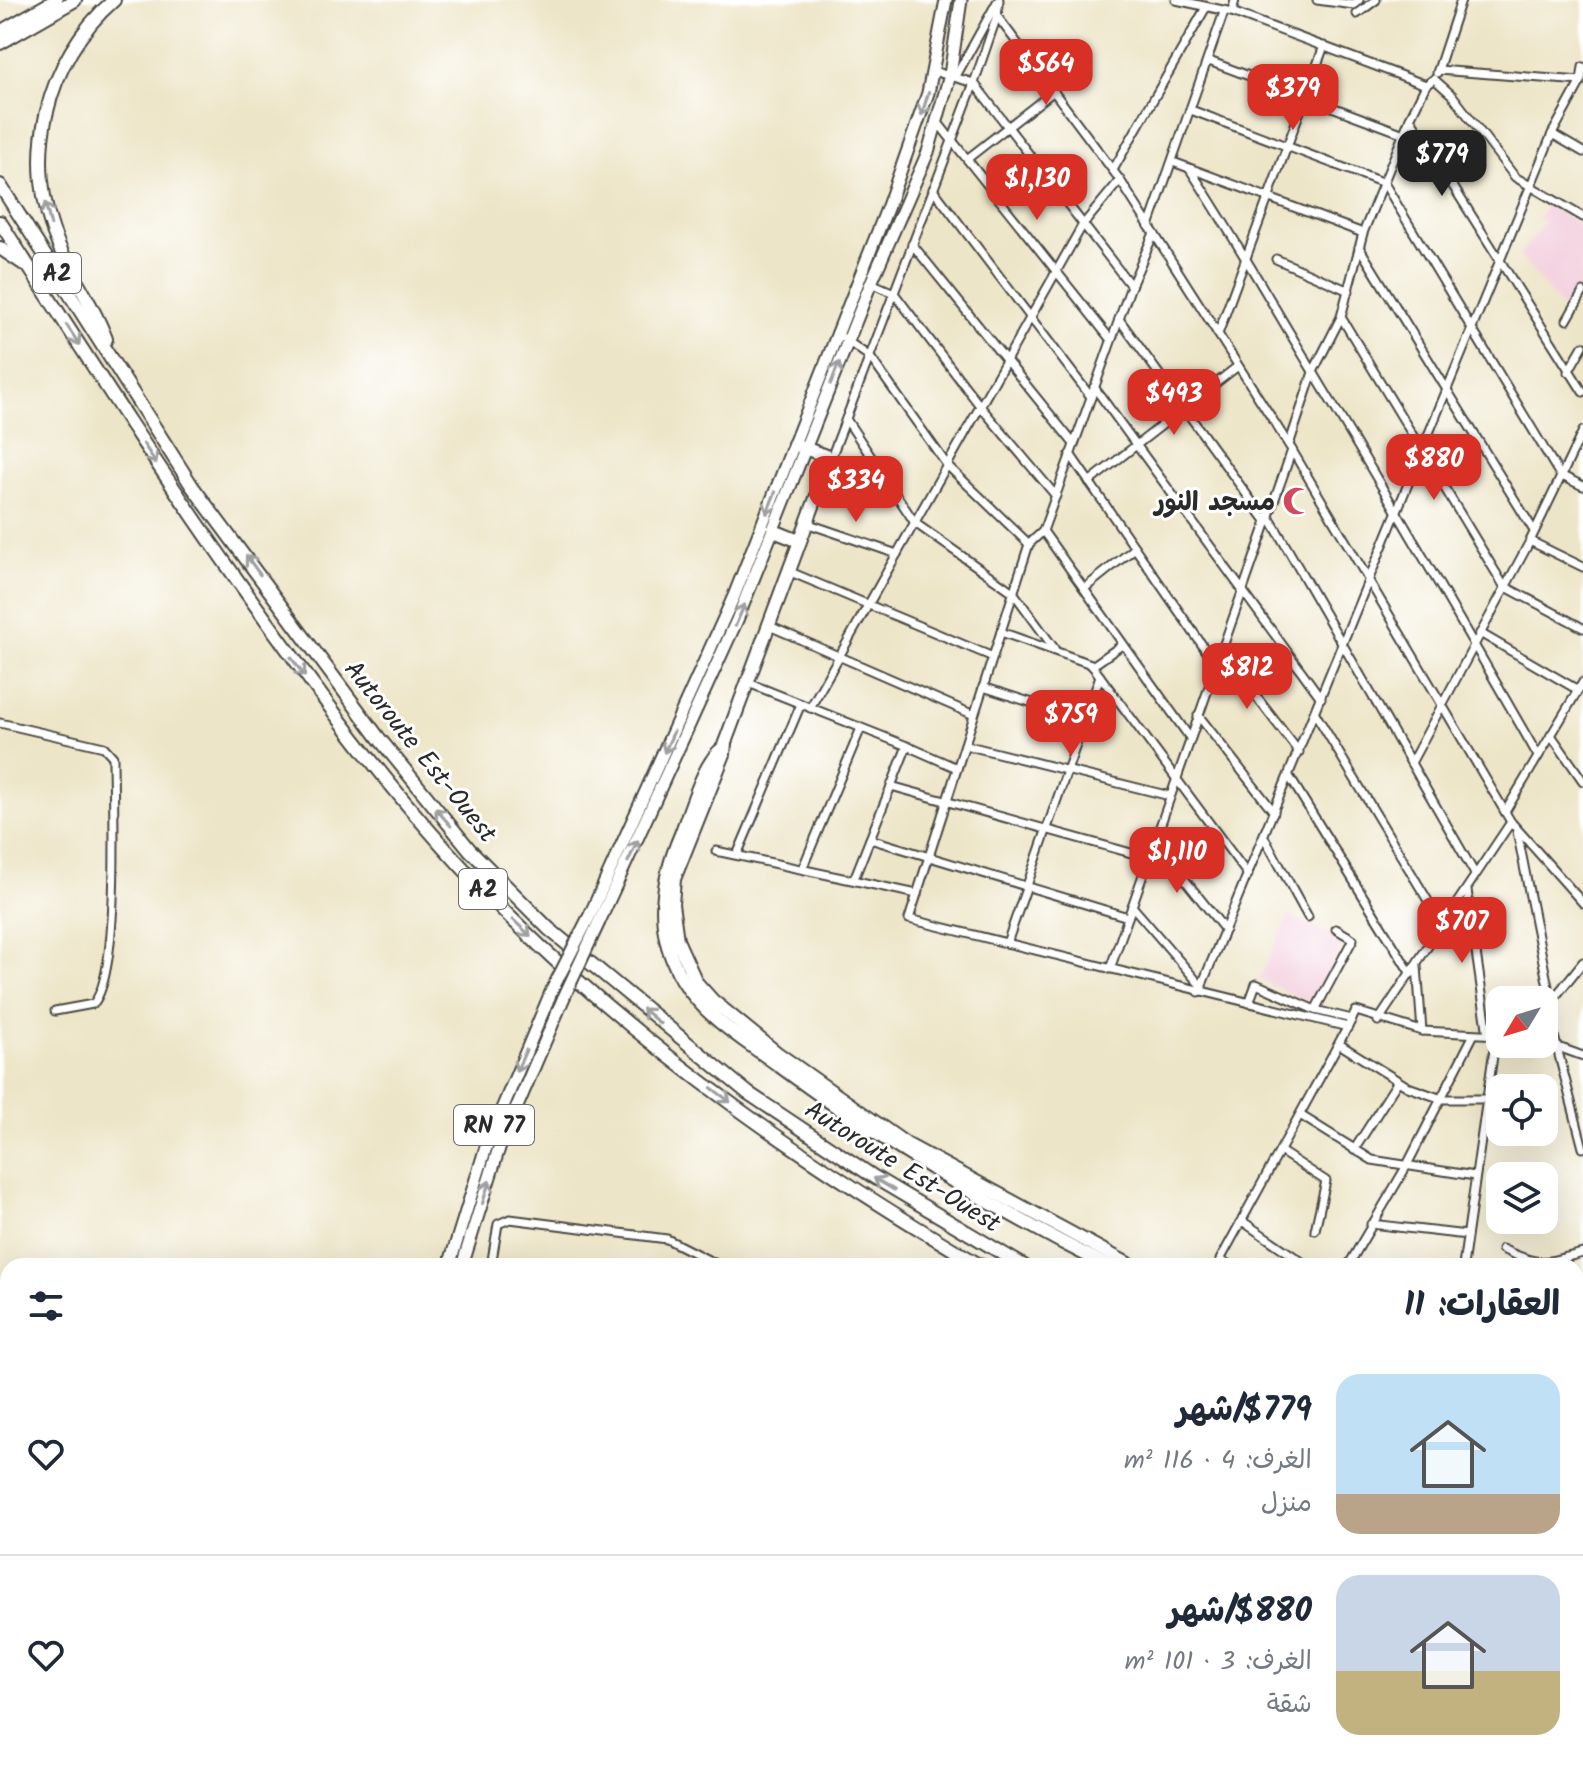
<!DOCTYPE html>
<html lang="ar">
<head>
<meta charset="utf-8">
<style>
  body { margin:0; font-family:Kalam,"Playpen Sans Arabic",sans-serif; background:#f2f2f3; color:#1f2937; direction:rtl; height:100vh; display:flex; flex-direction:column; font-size:30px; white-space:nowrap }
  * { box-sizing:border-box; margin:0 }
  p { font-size:26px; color:#747a83 }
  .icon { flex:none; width:44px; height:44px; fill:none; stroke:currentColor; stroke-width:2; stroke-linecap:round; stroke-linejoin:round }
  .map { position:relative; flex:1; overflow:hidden; direction:ltr }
  .side { position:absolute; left:0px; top:1258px; width:1584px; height:514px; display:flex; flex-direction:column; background:#fff; border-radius:24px 24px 0 0; box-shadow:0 8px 32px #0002; direction:rtl }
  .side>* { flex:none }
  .needle { width:52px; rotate:232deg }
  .buttons { position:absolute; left:1486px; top:986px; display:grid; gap:16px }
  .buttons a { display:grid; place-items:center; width:72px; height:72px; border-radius:16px; background:#fff; box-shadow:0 8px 32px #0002; font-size:40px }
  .price { position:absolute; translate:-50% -68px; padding:0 18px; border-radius:16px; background:#d93025; color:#fff; font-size:26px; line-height:52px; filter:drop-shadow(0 2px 4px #0008) }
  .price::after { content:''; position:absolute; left:50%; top:48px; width:24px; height:18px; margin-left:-12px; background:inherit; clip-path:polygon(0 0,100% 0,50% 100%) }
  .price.on { background:#222; color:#fff }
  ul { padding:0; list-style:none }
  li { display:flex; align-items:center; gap:24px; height:200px; padding:0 24px }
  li+li { border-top:2px solid #e0e1e3 }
  li span { display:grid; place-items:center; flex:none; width:224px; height:160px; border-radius:24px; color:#555 }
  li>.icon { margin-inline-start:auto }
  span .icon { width:96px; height:96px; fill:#fffc; stroke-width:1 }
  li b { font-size:34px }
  h2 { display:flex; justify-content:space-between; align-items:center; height:96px; padding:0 24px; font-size:34px }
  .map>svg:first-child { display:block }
  .built { fill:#f3cfde }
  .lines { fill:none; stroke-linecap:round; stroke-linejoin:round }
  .street-casing { stroke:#484742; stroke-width:11 }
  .primary-casing { stroke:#484742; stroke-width:15 }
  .highway-casing { stroke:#484742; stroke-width:16 }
  .street { stroke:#fff; stroke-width:7 }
  .primary { stroke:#fff; stroke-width:11 }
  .highway { stroke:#fff; stroke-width:12 }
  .primary-bridge-casing { stroke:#484742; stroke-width:15; stroke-linecap:butt }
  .primary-bridge { stroke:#fff; stroke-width:11 }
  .oneway { stroke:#a0a0a0 }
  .labels { text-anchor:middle; stroke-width:6; stroke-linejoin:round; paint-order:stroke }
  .shield { fill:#fff; stroke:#6b6b6b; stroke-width:2 }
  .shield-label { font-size:24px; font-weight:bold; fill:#2b2b2b }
  .poi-label { font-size:26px; font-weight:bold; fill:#2b2b2b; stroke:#fff; text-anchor:end }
  .street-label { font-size:26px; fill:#2b2b2b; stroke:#fff }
</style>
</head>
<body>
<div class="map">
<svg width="1583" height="1771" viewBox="0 0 1583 1771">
  <rect width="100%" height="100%" fill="#fff"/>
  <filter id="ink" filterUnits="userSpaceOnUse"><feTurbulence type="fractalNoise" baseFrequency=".0125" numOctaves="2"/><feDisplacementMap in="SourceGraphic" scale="16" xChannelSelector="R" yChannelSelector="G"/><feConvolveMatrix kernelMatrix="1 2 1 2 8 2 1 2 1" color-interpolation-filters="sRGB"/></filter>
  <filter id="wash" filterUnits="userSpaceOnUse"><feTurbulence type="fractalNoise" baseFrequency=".006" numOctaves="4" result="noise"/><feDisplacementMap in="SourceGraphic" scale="32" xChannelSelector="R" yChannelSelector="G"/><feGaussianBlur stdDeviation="1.8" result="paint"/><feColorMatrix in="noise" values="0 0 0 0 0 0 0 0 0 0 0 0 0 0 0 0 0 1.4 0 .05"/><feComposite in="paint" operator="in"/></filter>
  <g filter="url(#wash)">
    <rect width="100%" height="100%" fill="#ede5c7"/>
    <g class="built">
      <polygon points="1547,205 1583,225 1583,281 1564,311 1519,255 1544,222 1538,218"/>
      <polygon points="1289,915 1344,941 1314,1005 1259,979"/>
    </g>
  </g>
  <g filter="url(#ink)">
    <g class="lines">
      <defs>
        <g id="street">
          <polyline points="1176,0 1232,12 1426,85"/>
          <polyline points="1317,0 1354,5 1359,0"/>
          <polyline points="1232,12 1235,0"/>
          <polyline points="1357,14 1376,0"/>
          <polyline points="997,16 1120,180 1292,450 1511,822 1583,903"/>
          <polyline points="1209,61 1404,134"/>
          <polyline points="1438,70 1581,81"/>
          <polyline points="933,71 974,83 1131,286"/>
          <polyline points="1437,73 1461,0"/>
          <polyline points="956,76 997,2"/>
          <polyline points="1191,110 1384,183 1560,475 1583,486"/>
          <polyline points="1410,118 1583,392"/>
          <polyline points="939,124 1111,340"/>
          <polyline points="1552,134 1583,152"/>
          <polyline points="967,159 1054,91"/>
          <polyline points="1173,162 1363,233"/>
          <path d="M1189 168C1234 236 1273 306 1315 375 1391 501 1465 628 1538 756"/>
          <polyline points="1113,170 1205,9"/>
          <polyline points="933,189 1091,397"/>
          <polyline points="1149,226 1224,12"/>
          <polyline points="1154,233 1131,286 1043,531 1029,544 909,919 1348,1027"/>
          <polyline points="912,244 1074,444"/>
          <polyline points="1359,247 1534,531"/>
          <polyline points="1276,259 1349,291"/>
          <polyline points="871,283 894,293 980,406 1056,496"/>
          <polyline points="1341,317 1504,586 1583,628"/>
          <polyline points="1119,319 1266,521"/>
          <polyline points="1567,320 1583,292"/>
          <polyline points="836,333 870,357 947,465 1029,544"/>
          <polyline points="1218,334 1324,46"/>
          <polyline points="1568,372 1583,346"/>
          <polyline points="1094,387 1321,698"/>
          <polyline points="846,419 915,523 1013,592 1054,648"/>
          <polyline points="1289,445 1313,372 1341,317 1363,233 1410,118 1426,85 1434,79 1452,95 1515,177 1583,217"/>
          <polyline points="1070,454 1216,665"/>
          <polyline points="831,458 974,83 997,16 999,0"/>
          <polyline points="1089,482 1238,366"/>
          <polyline points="1268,515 1475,874"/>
          <polyline points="806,523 897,554"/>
          <polyline points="1043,531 1190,738"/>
          <polyline points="1530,541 1583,567"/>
          <polyline points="788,571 993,657"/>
          <polyline points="1085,588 1135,548"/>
          <polyline points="767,625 974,715"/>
          <polyline points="1001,632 1091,664 1248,875"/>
          <polyline points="1480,633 1578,690"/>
          <polyline points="1221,651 1299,752"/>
          <polyline points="1092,666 1122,645"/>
          <polyline points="746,682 907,746 854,879"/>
          <polyline points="983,687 1082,719"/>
          <polyline points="810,708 1082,226 1120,180"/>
          <polyline points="1315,713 1442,924"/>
          <polyline points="1198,715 1274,812"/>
          <path d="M0 723 104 747 113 757C113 803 121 974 93 1004L55 1011"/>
          <polyline points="1551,735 1583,781"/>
          <polyline points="965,745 1170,796"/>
          <polyline points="907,746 957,768"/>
          <polyline points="1411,763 1530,541 1583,431"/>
          <polyline points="1289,776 1411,974"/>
          <polyline points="891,786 1149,858"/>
          <polyline points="1505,812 1583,682"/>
          <polyline points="1517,831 1551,1002 1554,1036 1583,1148"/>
          <polyline points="1264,837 1308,917"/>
          <polyline points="870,839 1128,917"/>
          <polyline points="1154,841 1225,930"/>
          <polyline points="716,851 917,894"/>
          <polyline points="737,855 801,704"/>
          <polyline points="803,867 861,728"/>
          <polyline points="1467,890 1488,1035"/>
          <polyline points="1132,906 1202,987"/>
          <polyline points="1007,943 1100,676"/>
          <polyline points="1417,966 1422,1031"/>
          <polyline points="1110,969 1292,450"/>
          <polyline points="1199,992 1552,134 1581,81 1583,67"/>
          <polyline points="1551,1002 1583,962"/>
          <polyline points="1249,1003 1256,984 1315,1010 1352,1019 1356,1011 1422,1031 1500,1035"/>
          <polyline points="1315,1010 1353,939 1336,929"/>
          <polyline points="1378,1021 1511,822"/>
          <polyline points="1339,1044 1408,1087 1442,1099 1486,1099"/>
          <polyline points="1558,1047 1583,1056"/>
          <polyline points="1300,1115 1372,1160 1475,1176"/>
          <polyline points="1354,1150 1398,1081"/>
          <polyline points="1280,1151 1326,1181 1315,1230"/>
          <polyline points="1242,1221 1308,1266"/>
          <polyline points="1371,1224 1467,1235"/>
          <path d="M1502 1249C1540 1267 1543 1263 1583 1253"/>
          <polyline points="491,1266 498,1224 510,1219 667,1239 720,1266"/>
          <polyline points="1232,1266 1220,1260 1352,1019"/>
          <polyline points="1348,1266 1406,1167 1473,1036"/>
          <polyline points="1463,1266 1496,1035"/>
          <polyline points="1576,1663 1583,1676"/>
          <polyline points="1576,1746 1583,1714"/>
          <polyline points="0,1753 9,1771"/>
          <polyline points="1278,1764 1278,1771"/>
          <polyline points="149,1771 151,1764"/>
          <polyline points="1086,1771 1087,1764"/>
          <polyline points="1570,1771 1572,1764"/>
        </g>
        <g id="primary">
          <polyline points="590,915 734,596 888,206 928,93 946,0"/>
          <polyline points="599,922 737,620 871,283 928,152 950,75 961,0"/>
          <polyline points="449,1266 486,1147 552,990"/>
          <polyline points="462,1266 498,1151 564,997"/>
          <polyline points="348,1771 354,1764"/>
        </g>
        <g id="highway">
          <polyline points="0,32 56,0"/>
          <polyline points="0,43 75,0"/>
          <polyline points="0,185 192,486 378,737 470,850 549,929 748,1093 874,1177 1024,1266"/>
          <path d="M0 222C78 343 155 464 238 581 323 700 408 817 513 920 652 1057 814 1168 981 1266"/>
          <polyline points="0,248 24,264"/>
          <path d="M106 339C94 306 73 278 59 246 21 161 45 60 114 0"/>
          <path d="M794 444 831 458 723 748C704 761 690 811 681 834 660 883 654 931 682 979 705 1018 746 1041 781 1067 885 1144 993 1208 1108 1266"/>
          <polyline points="774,531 799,541"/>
          <polyline points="725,743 724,754 674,879 672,904 677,940 696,982 713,1001 777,1053 906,1144 1132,1266"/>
          <polyline points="1576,1451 1583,1461"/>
          <polyline points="1576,1476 1583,1482"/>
          <polyline points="1576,1550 1583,1554"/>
          <polyline points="1576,1574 1583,1577"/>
          <polyline points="1576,1611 1583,1622"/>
        </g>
      </defs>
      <use href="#street" class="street-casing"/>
      <use href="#primary" class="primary-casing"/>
      <use href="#highway" class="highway-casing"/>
      <use href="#street" class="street"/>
      <use href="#primary" class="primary"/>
      <use href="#highway" class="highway"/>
      <defs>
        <g id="primary-bridge">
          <polyline points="552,990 590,915"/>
          <polyline points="564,997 599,922"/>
        </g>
      </defs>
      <use href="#primary-bridge" class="primary-bridge-casing"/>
      <use href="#primary-bridge" class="primary-bridge"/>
    </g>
    <defs><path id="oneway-shaft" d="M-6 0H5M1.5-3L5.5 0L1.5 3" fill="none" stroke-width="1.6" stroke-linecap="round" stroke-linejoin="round" transform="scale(2)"/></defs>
    <g class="oneway">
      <use href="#oneway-shaft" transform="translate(925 104) rotate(107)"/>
      <use href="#oneway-shaft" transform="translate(48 214) rotate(-104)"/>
      <use href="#oneway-shaft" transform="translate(73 335) rotate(57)"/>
      <use href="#oneway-shaft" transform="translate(835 373) rotate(-69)"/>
      <use href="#oneway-shaft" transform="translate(150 454) rotate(57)"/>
      <use href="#oneway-shaft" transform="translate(771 503) rotate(112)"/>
      <use href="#oneway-shaft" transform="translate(253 565) rotate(-126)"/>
      <use href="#oneway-shaft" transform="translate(740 615) rotate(-67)"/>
      <use href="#oneway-shaft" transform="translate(298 667) rotate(54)"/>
      <use href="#oneway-shaft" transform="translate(669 742) rotate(114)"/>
      <use href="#oneway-shaft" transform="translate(443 817) rotate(-131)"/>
      <use href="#oneway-shaft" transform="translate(633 851) rotate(-65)"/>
      <use href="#oneway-shaft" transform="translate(522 928) rotate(43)"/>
      <use href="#oneway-shaft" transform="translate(651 1016) rotate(-140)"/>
      <use href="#oneway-shaft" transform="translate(521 1061) rotate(114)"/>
      <use href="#oneway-shaft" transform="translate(721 1095) rotate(37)"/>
      <use href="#oneway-shaft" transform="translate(884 1184) rotate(-149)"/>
      <use href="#oneway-shaft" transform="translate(486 1192) rotate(-73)"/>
    </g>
  </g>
  <defs>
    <symbol id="mosque-bare" viewBox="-9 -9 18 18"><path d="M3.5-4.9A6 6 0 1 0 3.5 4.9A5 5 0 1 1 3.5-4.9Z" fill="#d1495b" stroke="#fff" stroke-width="2.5" paint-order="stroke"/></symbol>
  </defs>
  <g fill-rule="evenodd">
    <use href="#mosque-bare" x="1277" y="481" width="40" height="40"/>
  </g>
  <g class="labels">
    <g class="shield">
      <rect x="33" y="253" width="48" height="40" rx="6"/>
      <rect x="459" y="869" width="48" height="40" rx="6"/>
      <rect x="454" y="1105" width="80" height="40" rx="6"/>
    </g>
    <g class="shield-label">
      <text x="57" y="281">A2</text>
      <text x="483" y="897">A2</text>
      <text x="494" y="1133">RN 77</text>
    </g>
    <g class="poi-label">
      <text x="1275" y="510">مسجد النور</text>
    </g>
    <g class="street-label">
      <text transform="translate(421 751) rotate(51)" y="9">Autoroute Est-Ouest</text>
      <text transform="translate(903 1166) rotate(32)" y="9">Autoroute Est-Ouest</text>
    </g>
  </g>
</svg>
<div class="buttons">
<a><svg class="needle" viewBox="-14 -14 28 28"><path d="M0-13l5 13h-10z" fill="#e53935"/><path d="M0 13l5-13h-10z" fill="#747a83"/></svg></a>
<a><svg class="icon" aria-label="locate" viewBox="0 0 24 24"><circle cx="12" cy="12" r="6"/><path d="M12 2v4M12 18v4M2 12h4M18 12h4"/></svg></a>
<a><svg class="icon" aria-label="layers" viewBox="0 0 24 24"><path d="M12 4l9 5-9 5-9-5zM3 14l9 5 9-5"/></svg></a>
</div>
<b class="price" style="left:1046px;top:107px">$564</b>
<b class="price" style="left:1293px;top:132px">$379</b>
<b class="price on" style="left:1442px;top:198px">$779</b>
<b class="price" style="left:1037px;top:222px">$1,130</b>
<b class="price" style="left:1174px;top:437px">$493</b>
<b class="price" style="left:1434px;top:502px">$880</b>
<b class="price" style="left:856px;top:524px">$334</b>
<b class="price" style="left:1247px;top:711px">$812</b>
<b class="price" style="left:1071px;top:758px">$759</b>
<b class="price" style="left:1177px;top:895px">$1,110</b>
<b class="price" style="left:1462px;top:965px">$707</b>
<section class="side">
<h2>العقارات: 11<svg class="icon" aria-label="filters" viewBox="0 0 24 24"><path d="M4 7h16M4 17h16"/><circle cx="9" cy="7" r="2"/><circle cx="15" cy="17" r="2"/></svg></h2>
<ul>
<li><span style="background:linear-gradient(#bfe0f5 75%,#b9a48a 0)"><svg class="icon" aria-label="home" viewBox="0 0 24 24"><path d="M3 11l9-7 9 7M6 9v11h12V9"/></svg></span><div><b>$779/شهر</b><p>الغرف: 4 · 116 m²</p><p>منزل</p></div><svg class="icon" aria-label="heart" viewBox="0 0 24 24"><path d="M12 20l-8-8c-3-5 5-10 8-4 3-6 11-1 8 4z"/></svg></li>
<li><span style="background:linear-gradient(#c9d6e8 60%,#c2b280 0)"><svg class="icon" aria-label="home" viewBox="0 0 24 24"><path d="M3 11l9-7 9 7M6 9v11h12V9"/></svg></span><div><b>$880/شهر</b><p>الغرف: 3 · 101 m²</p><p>شقة</p></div><svg class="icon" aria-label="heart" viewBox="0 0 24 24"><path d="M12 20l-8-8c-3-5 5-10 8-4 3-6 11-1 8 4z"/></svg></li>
</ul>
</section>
</div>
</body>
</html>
